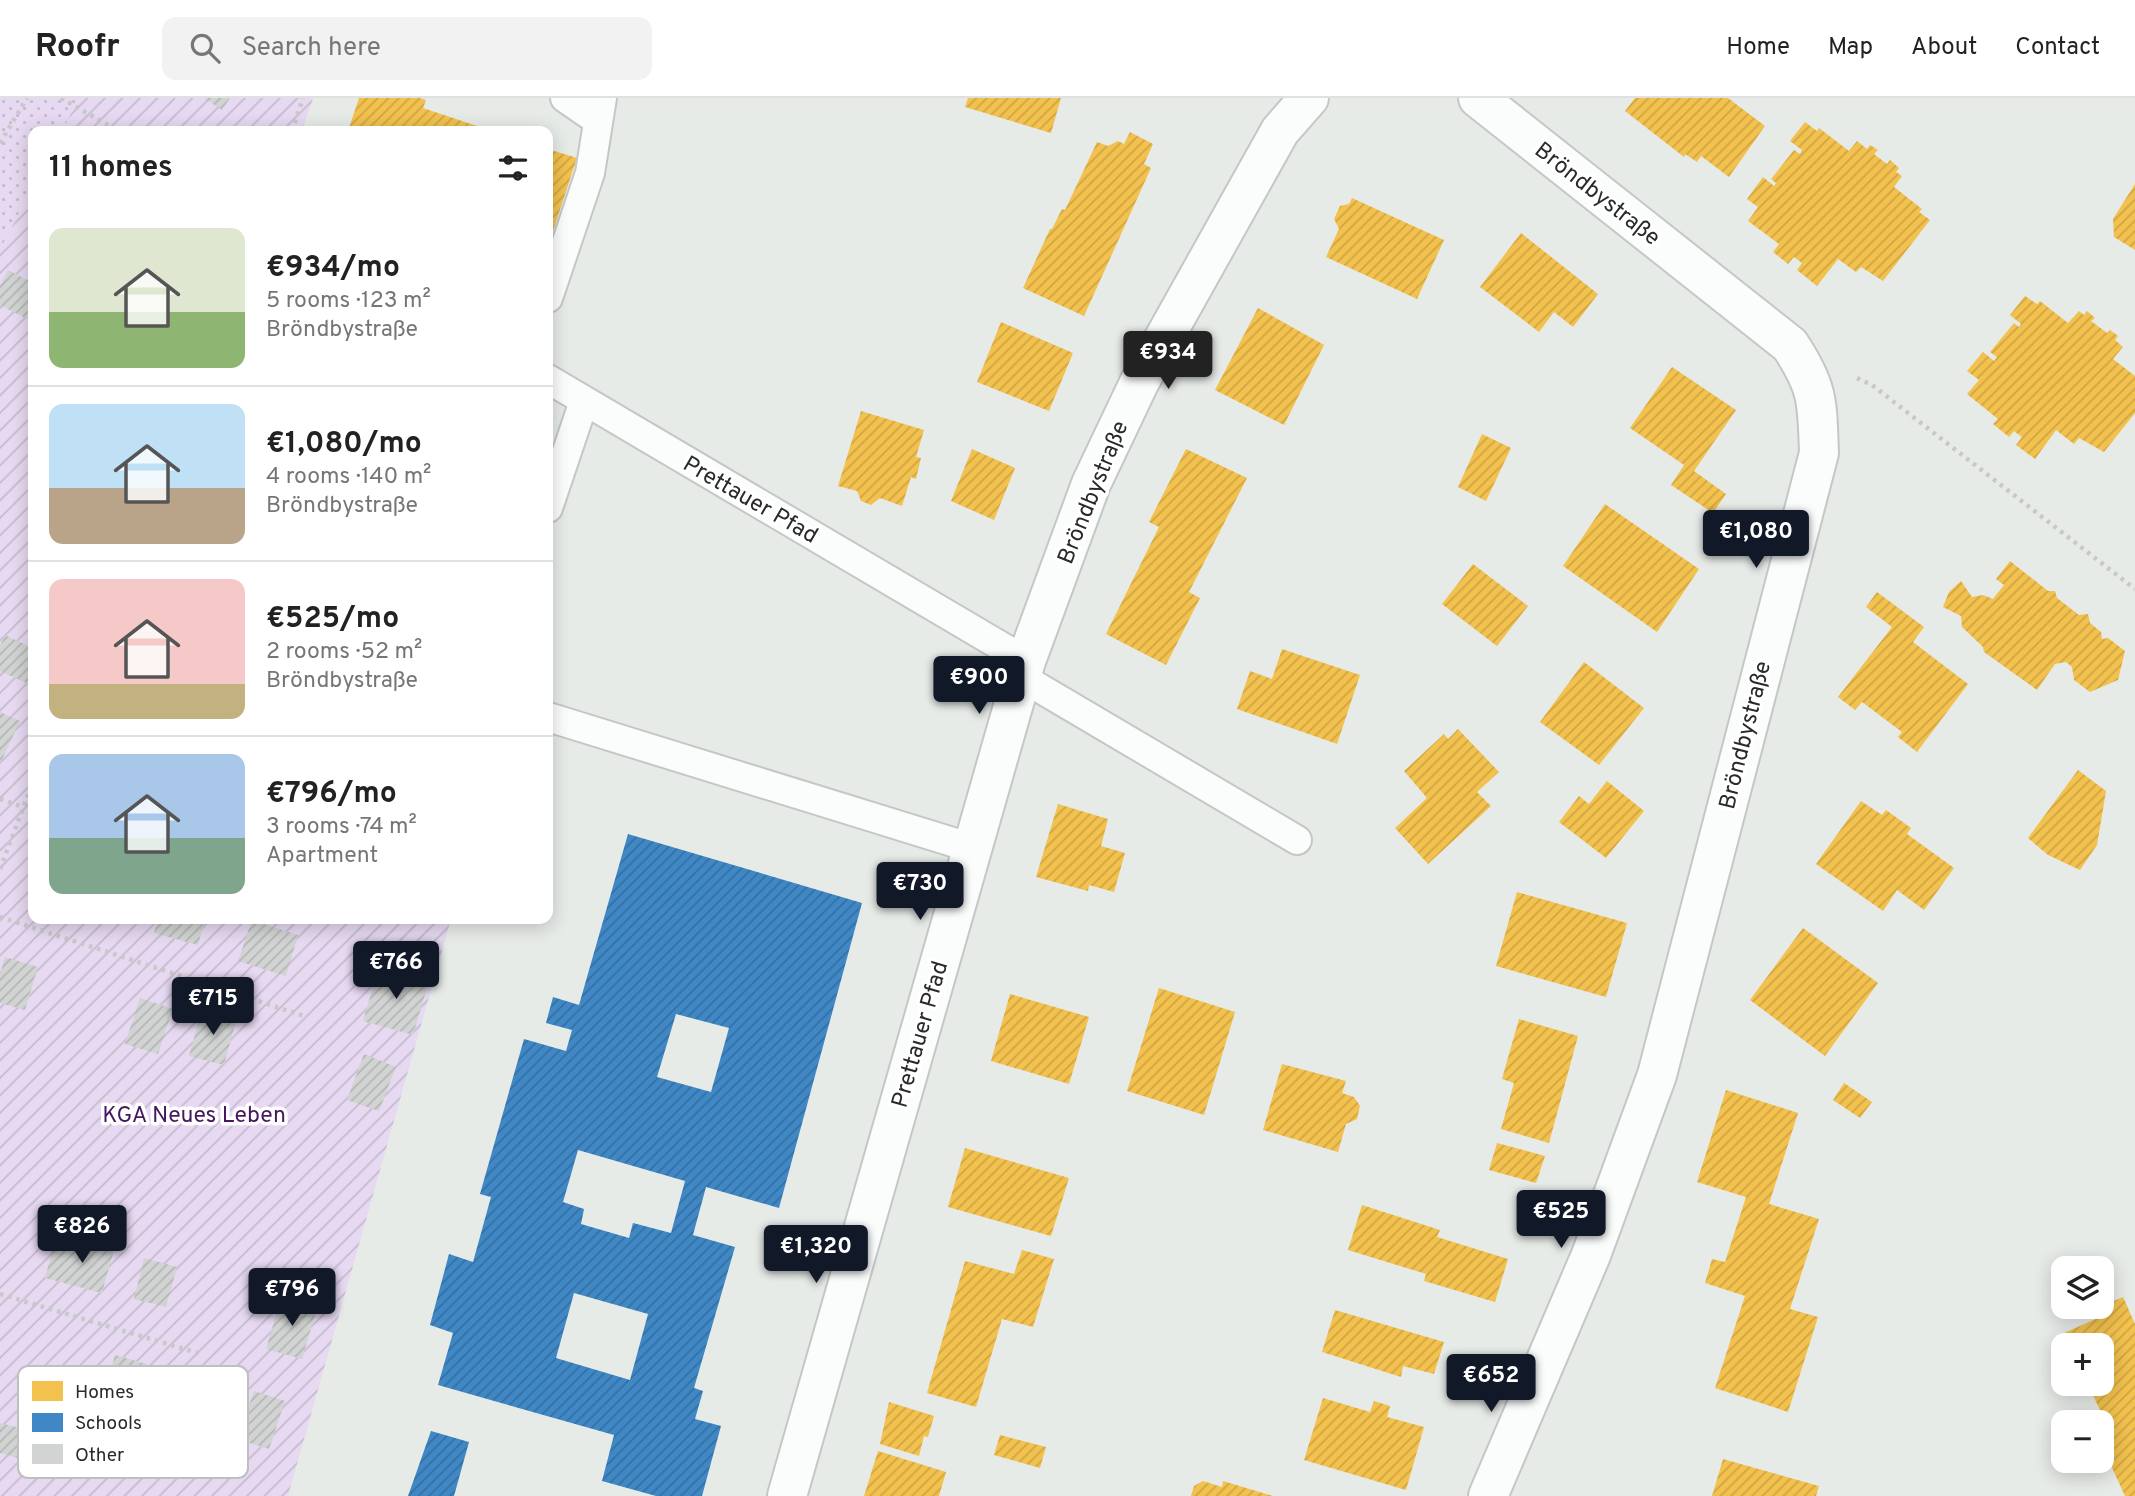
<!DOCTYPE html>
<html lang="en">
<head>
<meta charset="utf-8">
<style>
  body { margin:0; font-family:Overpass,sans-serif; background:#f2f2f2; color:#222; height:100vh; display:flex; flex-direction:column; font-size:26px; white-space:nowrap }
  * { box-sizing:border-box; margin:0 }
  p { font-size:23px; color:#767676 }
  .icon { flex:none; width:38px; height:38px; fill:none; stroke:currentColor; stroke-width:2; stroke-linecap:round; stroke-linejoin:round }
  .map { position:relative; flex:1; overflow:hidden }
  .details { position:absolute; left:28px; top:28px; width:525px; height:798px; display:flex; flex-direction:column; background:#fff; border-radius:14px; box-shadow:0 4px 18px #0003 }
  .details>* { flex:none }
  .controls { position:absolute; left:2051px; top:1158px; display:grid; gap:14px }
  .controls a { display:grid; place-items:center; width:63px; height:63px; border-radius:14px; background:#fff; box-shadow:0 4px 18px #0003; font-size:35px }
  .price { position:absolute; translate:-50% -60px; padding:0 16px; border-radius:7px; background:#111827; color:#fff; font-size:23px; line-height:46px; filter:drop-shadow(0 2px 4px #0008) }
  .price::after { content:''; position:absolute; left:50%; top:42px; width:21px; height:16px; margin-left:-10px; background:inherit; clip-path:polygon(0 0,100% 0,50% 100%) }
  .price.on { background:#222; color:#fff }
  ul { padding:0; list-style:none }
  li { display:flex; align-items:center; gap:21px; height:175px; padding:0 21px }
  li+li { border-top:2px solid #e0e0e0 }
  li span { display:grid; place-items:center; flex:none; width:196px; height:140px; border-radius:14px; color:#555 }
  li>.icon { margin-inline-start:auto }
  span .icon { width:84px; height:84px; fill:#fffc; stroke-width:1 }
  li b { font-size:30px }
  h2 { display:flex; justify-content:space-between; align-items:center; height:84px; padding:0 21px; font-size:30px }
  header { display:flex; align-items:center; gap:42px; box-sizing:border-box; height:98px; padding:0 35px; background:#fff; border-bottom:2px solid #e0e0e0 }
  header strong { font-size:33px }
  nav { display:flex; gap:38px; margin-inline-start:auto; font-size:24px }
  .search { width:490px; height:63px; background:#f2f2f2; display:flex; align-items:center; gap:18px; box-sizing:border-box; padding:0 24px; border-radius:14px; color:#767676; font-size:26px }
  .map>svg:first-child { display:block }
  .park { fill:url(#park-dots) }
  .garden { fill:url(#garden-furrows) }
  .homes { fill:url(#homes-hatch) }
  .schools { fill:url(#schools-hatch); fill-rule:evenodd }
  .building { fill:url(#building-hatch) }
  .lines { fill:none; stroke-linecap:round; stroke-linejoin:round }
  .lane-casing { stroke:#c4c7c5; stroke-width:32 }
  .street-casing { stroke:#c4c7c5; stroke-width:42 }
  .path { stroke:#c7c8c7; stroke-width:4.5; stroke-dasharray:3.5 5; stroke-linecap:butt }
  .lane { stroke:#fbfcfc; stroke-width:28 }
  .street { stroke:#fbfcfc; stroke-width:38 }
  .labels { text-anchor:middle; stroke-width:7; stroke-linejoin:round; paint-order:stroke }
  .street-label { font-size:23px; fill:#282b29; stroke:#fff }
  .park-label { font-size:23px; fill:#46195e; stroke:#fff }
  .key { fill:#fff; stroke:#bebfbf; stroke-width:2 }
  .key-label { font-size:19px; fill:#282b29 }
</style>
</head>
<body>
<header>
<strong>Roofr</strong>
<div class="search"><svg class="icon" aria-label="search" viewBox="0 0 24 24"><circle cx="10" cy="10" r="6"/><path d="M15 15l6 6"/></svg>Search here</div>
<nav><a>Home</a><a>Map</a><a>About</a><a>Contact</a></nav>
</header>
<div class="map">
<svg width="2135" height="1398" viewBox="0 0 2135 1398">
  <defs>
    <pattern id="park-dots" width="8" height="8" patternUnits="userSpaceOnUse" patternTransform="scale(1.75)"><rect width="8" height="8" fill="#e6d9f1"/><path d="M2 2h.1M6 6h.1" fill="none" stroke="#c5bacf" stroke-width="1.8" stroke-linecap="round"/></pattern>
    <pattern id="garden-furrows" width="10" height="10" patternUnits="userSpaceOnUse" patternTransform="scale(1.75)"><rect width="10" height="10" fill="#e6d9f1"/><path d="M-1 1l2-2M0 10L10 0M9 11l2-2" fill="none" stroke="#c5bacf"/></pattern>
    <pattern id="homes-hatch" width="6" height="6" patternUnits="userSpaceOnUse" patternTransform="scale(1.75)"><rect width="6" height="6" fill="#f2c14e"/><path d="M-1 1l2-2M0 6l6-6M5 7l2-2" fill="none" stroke="#d0a644"/></pattern>
    <pattern id="schools-hatch" width="6" height="6" patternUnits="userSpaceOnUse" patternTransform="scale(1.75)"><rect width="6" height="6" fill="#3f88c5"/><path d="M-1 1l2-2M0 6l6-6M5 7l2-2" fill="none" stroke="#356fa0"/></pattern>
    <pattern id="building-hatch" width="6" height="6" patternUnits="userSpaceOnUse" patternTransform="scale(1.75)"><rect width="6" height="6" fill="#d1d4d2"/><path d="M-1 1l2-2M0 6l6-6M5 7l2-2" fill="none" stroke="#b3b6b4"/></pattern>
  </defs>
  <rect width="100%" height="100%" fill="#e7ebe8"/>
  <polygon class="park" points="0,0 79,0 62,33 33,33 33,88 0,152"/>
  <g class="garden">
    <polygon points="79,0 313,0 302,33 62,33"/>
    <polygon points="33,88 33,821 451,821 288,1398 0,1398 0,152"/>
  </g>
  <g class="homes">
    <polygon points="359,0 420,0 426,2 423,10 492,33 348,33"/>
    <polygon points="968,0 1061,0 1051,35 965,9"/>
    <polygon points="1635,0 1728,0 1765,28 1729,79 1701,58 1697,64 1685,56 1684,59 1625,13"/>
    <polygon points="1805,24 1817,33 1819,30 1849,53 1857,43 1867,51 1870,47 1878,52 1874,56 1887,66 1890,62 1899,70 1896,74 1902,78 1894,89 1922,111 1919,114 1930,122 1883,183 1861,169 1856,174 1838,161 1817,188 1797,172 1802,165 1794,159 1788,166 1773,154 1779,146 1748,123 1758,109 1747,101 1763,79 1774,88 1776,85 1771,81 1794,52 1800,56 1802,52 1790,43"/>
    <polygon points="1130,34 1153,46 1144,66 1151,70 1084,218 1023,190 1050,131 1052,131 1062,111 1065,112 1097,44 1108,48 1118,43 1124,46"/>
    <polygon points="548,51 577,60 548,148"/>
    <polygon points="2135,86 2135,152 2114,139 2113,121"/>
    <polygon points="1352,100 1444,142 1417,201 1326,159 1339,131 1334,121 1340,108 1349,106"/>
    <polygon points="1521,135 1598,196 1573,229 1554,214 1539,234 1480,189"/>
    <polygon points="2025,198 2037,206 2040,203 2068,225 2079,213 2084,217 2087,213 2095,220 2091,223 2107,235 2110,232 2118,238 2115,242 2123,249 2113,261 2135,278 2135,315 2104,354 2079,340 2074,346 2056,332 2035,361 2016,347 2022,339 2014,333 2009,339 1993,326 1998,321 1967,296 1979,282 1967,273 1983,254 1994,263 1997,259 1990,254 2014,225 2019,229 2021,226 2010,217"/>
    <polygon points="1258,210 1324,247 1284,327 1215,292"/>
    <polygon points="1001,224 1073,255 1049,313 977,284"/>
    <polygon points="1672,269 1736,312 1694,373 1726,396 1713,415 1671,387 1684,367 1630,330"/>
    <polygon points="861,313 924,332 916,359 921,360 916,381 911,379 902,408 880,400 871,407 861,403 857,393 838,388"/>
    <polygon points="1482,336 1511,350 1486,403 1458,389"/>
    <polygon points="972,351 1015,370 994,422 951,403"/>
    <polygon points="1186,351 1247,380 1189,494 1200,500 1166,567 1106,536 1159,429 1149,424"/>
    <polygon points="1605,406 1699,471 1657,534 1563,468"/>
    <polygon points="2010,463 2048,493 2055,493 2057,500 2079,517 2088,516 2090,525 2101,534 2102,541 2108,540 2125,553 2118,582 2090,594 2074,582 2072,569 2066,564 2055,566 2037,592 1984,554 1983,549 1962,529 1961,518 1943,509 1949,494 1961,483 1972,499 1983,497 1993,501 2004,487 1996,481"/>
    <polygon points="1473,466 1528,508 1497,548 1442,506"/>
    <polygon points="1877,494 1924,529 1913,544 1968,586 1917,654 1898,639 1902,634 1862,604 1855,612 1838,599 1892,529 1866,509"/>
    <polygon points="1282,551 1360,577 1337,646 1237,611 1250,573 1272,581"/>
    <polygon points="1584,564 1644,610 1599,667 1540,624"/>
    <polygon points="1458,631 1499,674 1477,694 1491,708 1428,766 1395,730 1427,700 1404,673 1444,636 1448,641"/>
    <polygon points="2078,672 2106,693 2097,747 2080,772 2048,757 2028,740"/>
    <polygon points="1607,683 1644,713 1606,760 1559,724 1579,698 1589,706"/>
    <polygon points="1861,703 1882,717 1886,712 1911,730 1907,736 1954,770 1924,812 1897,792 1883,813 1816,766"/>
    <polygon points="1058,706 1108,721 1101,748 1125,755 1114,794 1089,787 1088,793 1036,779"/>
    <polygon points="1517,794 1627,825 1606,899 1496,868"/>
    <polygon points="1803,830 1878,885 1825,958 1750,902"/>
    <polygon points="1159,890 1235,914 1204,1017 1127,993"/>
    <polygon points="1010,896 1089,919 1069,986 991,963"/>
    <polygon points="1519,921 1578,938 1549,1045 1501,1031 1514,985 1502,981"/>
    <polygon points="1282,966 1346,983 1342,995 1354,999 1360,1008 1357,1021 1346,1026 1338,1054 1263,1032"/>
    <polygon points="1844,985 1872,1004 1860,1020 1833,1002"/>
    <polygon points="1726,992 1798,1015 1769,1106 1819,1121 1790,1211 1818,1219 1788,1314 1715,1290 1745,1198 1705,1185 1712,1161 1725,1164 1746,1099 1697,1084"/>
    <polygon points="1497,1045 1545,1058 1536,1085 1489,1072"/>
    <polygon points="965,1050 1069,1080 1051,1138 948,1109"/>
    <polygon points="1362,1107 1440,1132 1437,1139 1508,1161 1495,1204 1424,1183 1426,1176 1348,1152"/>
    <polygon points="1022,1152 1054,1161 1033,1229 1002,1221 976,1309 927,1295 965,1163 1014,1176"/>
    <polygon points="2123,1199 2135,1226 2135,1398 2125,1398 2102,1348 2102,1335 2109,1332 2088,1286 2102,1286 2102,1248 2070,1248 2064,1235 2100,1219 2095,1211"/>
    <polygon points="1335,1212 1444,1244 1434,1276 1403,1268 1401,1279 1322,1254"/>
    <polygon points="1323,1300 1370,1314 1374,1303 1390,1308 1387,1319 1424,1329 1406,1392 1304,1362"/>
    <polygon points="889,1304 934,1318 928,1339 924,1338 919,1358 880,1346"/>
    <polygon points="1000,1337 1046,1349 1040,1370 994,1357"/>
    <polygon points="878,1353 946,1374 939,1398 864,1398"/>
    <polygon points="1723,1361 1819,1388 1816,1398 1712,1398"/>
    <polygon points="1203,1383 1222,1389 1223,1383 1273,1398 1191,1398 1194,1388"/>
  </g>
  <g class="schools">
    <path d="M628 736 862 805 779 1110 706 1089 693 1137 735 1149 694 1290 703 1293 695 1321 721 1328 702 1398H656L602 1383 614 1337 438 1287 453 1235 430 1227 449 1156 473 1164 491 1099 480 1096 524 941 566 953 572 932 546 925 553 899 579 907ZM676 916 729 930 711 994 657 979ZM578 1052 685 1083 671 1135 633 1125 629 1140 581 1126 584 1111 563 1104ZM574 1195 648 1216 630 1282 556 1260Z"/>
    <polygon points="431,1333 469,1344 454,1398 408,1398"/>
  </g>
  <g class="building">
    <polygon points="204,0 230,0 222,12"/>
    <polygon points="8,172 33,185 33,224 0,207 0,188"/>
    <polygon points="5,537 33,550 33,588 0,573 0,548"/>
    <polygon points="0,614 20,623 0,666"/>
    <polygon points="158,821 205,821 198,847 154,835"/>
    <polygon points="252,822 298,837 286,878 238,863"/>
    <polygon points="5,859 38,869 25,912 0,905 0,876"/>
    <polygon points="379,868 429,883 413,937 363,923"/>
    <polygon points="140,900 173,911 158,956 125,946"/>
    <polygon points="202,911 237,919 224,967 189,958"/>
    <polygon points="364,956 396,969 379,1013 347,1002"/>
    <polygon points="85,1140 115,1148 102,1195 45,1180 54,1146 77,1153"/>
    <polygon points="144,1160 177,1169 166,1209 134,1201"/>
    <polygon points="281,1200 317,1210 302,1261 266,1251"/>
    <polygon points="115,1257 147,1266 134,1312 102,1303"/>
    <polygon points="254,1293 285,1303 269,1351 237,1341"/>
    <polygon points="0,1325 36,1334 29,1363 0,1355"/>
  </g>
  <g class="lines">
    <defs>
      <g id="lane">
        <polyline points="565,0 597,22"/>
        <polyline points="548,200 590,75 602,0"/>
        <polyline points="548,281 1026,563"/>
        <polyline points="548,410 584,303"/>
        <polyline points="1021,579 1297,742"/>
        <polyline points="548,619 972,750"/>
      </g>
      <g id="street">
        <path d="M1478 0 1790 247C1819 291 1817 304 1819 355L1657 977 1591 1157 1488 1398"/>
        <polyline points="787,1398 1026,563 1091,386 1139,285 1280,33 1309,0"/>
      </g>
    </defs>
    <use href="#lane" class="lane-casing"/>
    <use href="#street" class="street-casing"/>
    <g class="path">
      <polyline points="61,0 118,33"/>
      <polyline points="292,33 303,0"/>
      <polyline points="0,45 27,0"/>
      <polyline points="1857,280 1872,287 2135,491"/>
      <polyline points="0,701 23,709"/>
      <polyline points="0,771 33,684"/>
      <polyline points="0,819 304,918"/>
      <polyline points="0,1196 201,1256"/>
    </g>
    <use href="#lane" class="lane"/>
    <use href="#street" class="street"/>
  </g>
  <g class="labels">
    <g class="street-label">
      <text transform="translate(1598 95) rotate(38)" y="8">Bröndbystraße</text>
      <text transform="translate(1092 394) rotate(-68)" y="8">Bröndbystraße</text>
      <text transform="translate(751 401) rotate(30)" y="8">Prettauer Pfad</text>
      <text transform="translate(1744 637) rotate(-76)" y="8">Bröndbystraße</text>
      <text transform="translate(919 936) rotate(-74)" y="8">Prettauer Pfad</text>
    </g>
    <g class="park-label">
      <text x="194" y="1024">KGA Neues Leben</text>
    </g>
  </g>
  <rect x="18" y="1268" width="230" height="112" rx="10" class="key"/>
  <rect x="32" y="1283" width="31" height="20" fill="#f2c14e"/>
  <rect x="32" y="1315" width="31" height="19" fill="#3f88c5"/>
  <rect x="32" y="1346" width="31" height="20" fill="#d1d4d2"/>
  <g class="key-label">
    <text x="75" y="1300">Homes</text>
    <text x="75" y="1331">Schools</text>
    <text x="75" y="1363">Other</text>
  </g>
</svg>
<div class="controls">
<a><svg class="icon" aria-label="layers" viewBox="0 0 24 24"><path d="M12 4l9 5-9 5-9-5zM3 14l9 5 9-5"/></svg></a>
<a>+</a>
<a>−</a>
</div>
<b class="price on" style="left:1168px;top:293px">€934</b>
<b class="price" style="left:1756px;top:472px">€1,080</b>
<b class="price" style="left:979px;top:618px">€900</b>
<b class="price" style="left:920px;top:824px">€730</b>
<b class="price" style="left:396px;top:903px">€766</b>
<b class="price" style="left:213px;top:939px">€715</b>
<b class="price" style="left:1561px;top:1152px">€525</b>
<b class="price" style="left:82px;top:1167px">€826</b>
<b class="price" style="left:816px;top:1187px">€1,320</b>
<b class="price" style="left:292px;top:1230px">€796</b>
<b class="price" style="left:1491px;top:1316px">€652</b>
<section class="details">
<h2>11 homes<svg class="icon" aria-label="filters" viewBox="0 0 24 24"><path d="M4 7h16M4 17h16"/><circle cx="9" cy="7" r="2"/><circle cx="15" cy="17" r="2"/></svg></h2>
<ul>
<li><span style="background:linear-gradient(#dfe7d0 60%,#8fb573 0)"><svg class="icon" aria-label="home" viewBox="0 0 24 24"><path d="M3 11l9-7 9 7M6 9v11h12V9"/></svg></span><div><b>€934/mo</b><p>5 rooms · 123 m²</p><p>Bröndbystraße</p></div></li>
<li><span style="background:linear-gradient(#bfe0f5 60%,#b9a48a 0)"><svg class="icon" aria-label="home" viewBox="0 0 24 24"><path d="M3 11l9-7 9 7M6 9v11h12V9"/></svg></span><div><b>€1,080/mo</b><p>4 rooms · 140 m²</p><p>Bröndbystraße</p></div></li>
<li><span style="background:linear-gradient(#f6c9c9 75%,#c2b280 0)"><svg class="icon" aria-label="home" viewBox="0 0 24 24"><path d="M3 11l9-7 9 7M6 9v11h12V9"/></svg></span><div><b>€525/mo</b><p>2 rooms · 52 m²</p><p>Bröndbystraße</p></div></li>
<li><span style="background:linear-gradient(#a9c7e8 60%,#7fa58c 0)"><svg class="icon" aria-label="home" viewBox="0 0 24 24"><path d="M3 11l9-7 9 7M6 9v11h12V9"/></svg></span><div><b>€796/mo</b><p>3 rooms · 74 m²</p><p>Apartment</p></div></li>
</ul>
</section>
</div>
</body>
</html>
